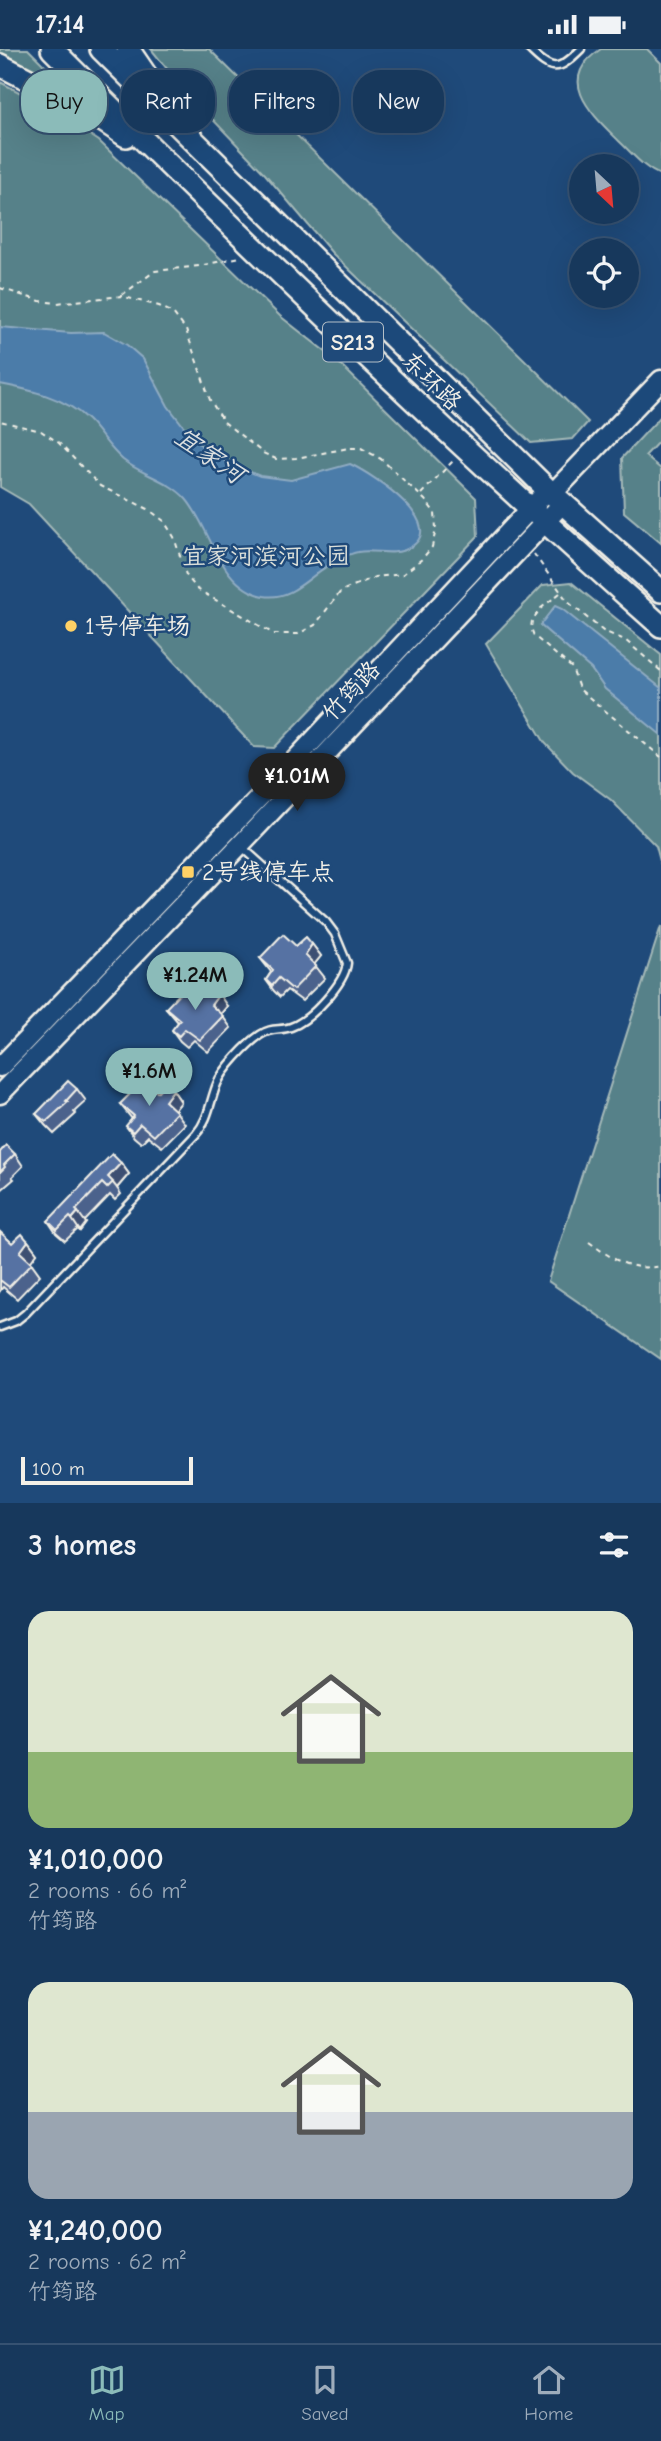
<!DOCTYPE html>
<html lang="en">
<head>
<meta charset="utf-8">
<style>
  body { margin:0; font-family:"Comic Neue","LXGW WenKai TC",sans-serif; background:#244365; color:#f1f3f6; height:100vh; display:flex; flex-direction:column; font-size:26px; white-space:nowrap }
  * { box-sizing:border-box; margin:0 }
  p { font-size:23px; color:#9eacbb }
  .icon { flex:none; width:38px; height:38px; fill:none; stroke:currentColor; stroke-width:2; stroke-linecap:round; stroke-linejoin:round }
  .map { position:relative; height:1454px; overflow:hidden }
  .side { display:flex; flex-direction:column; background:#17385c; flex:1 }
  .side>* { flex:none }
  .guide { position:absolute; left:21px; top:21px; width:620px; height:63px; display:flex; gap:14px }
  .needle { width:46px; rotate:154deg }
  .tools { position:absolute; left:569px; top:105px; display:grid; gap:14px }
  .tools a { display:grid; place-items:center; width:70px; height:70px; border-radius:50%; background:#17385c; box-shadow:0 7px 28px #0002,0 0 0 2px #365272; font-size:35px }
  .scale { position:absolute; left:21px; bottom:18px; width:172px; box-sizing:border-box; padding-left:7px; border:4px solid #f4f1e8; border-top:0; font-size:19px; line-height:24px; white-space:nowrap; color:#f4f1e8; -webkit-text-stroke:5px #1f4a7a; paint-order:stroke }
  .price { position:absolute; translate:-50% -60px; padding:0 16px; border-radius:24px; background:#8bbbb9; color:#111; font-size:23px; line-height:46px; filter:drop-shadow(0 2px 4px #0008) }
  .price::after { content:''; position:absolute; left:50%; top:42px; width:21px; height:16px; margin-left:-10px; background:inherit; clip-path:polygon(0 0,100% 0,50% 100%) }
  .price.selected { background:#222; color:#fff }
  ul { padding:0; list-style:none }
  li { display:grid; align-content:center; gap:14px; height:371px; padding:0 28px }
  li span { display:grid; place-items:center; height:217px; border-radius:21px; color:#555 }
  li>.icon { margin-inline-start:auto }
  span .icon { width:126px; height:126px; fill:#fffc; stroke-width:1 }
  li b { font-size:30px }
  h2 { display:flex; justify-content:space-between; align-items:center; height:84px; padding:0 28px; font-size:30px }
  .tag { padding:0 24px; border-radius:28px; background:#17385c; box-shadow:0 7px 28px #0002,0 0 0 2px #365272; font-size:24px; line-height:63px }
  .tag.selected { background:#8bbbb9; color:#111 }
  .status { display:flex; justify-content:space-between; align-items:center; height:49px; padding:0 35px; background:#17385c; direction:ltr }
  .status svg { height:19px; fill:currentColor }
  .tabs { display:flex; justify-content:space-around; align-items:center; height:98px; border-top:2px solid #365272; background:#17385c; font-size:19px; color:#9eacbb }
  .tabs a { display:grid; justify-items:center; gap:4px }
  .tabs .selected { color:#8bbbb9 }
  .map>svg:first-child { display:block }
  .green { fill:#568189; stroke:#a5b9b8; stroke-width:2 }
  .water { fill:#4b7ca9; stroke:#8fabc2; stroke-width:2 }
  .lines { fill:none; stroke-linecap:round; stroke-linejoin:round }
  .service-casing { stroke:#f4f1e8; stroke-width:11 }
  .secondary-casing { stroke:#f4f1e8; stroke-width:23 }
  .trunk-casing { stroke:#f4f1e8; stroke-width:26 }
  .path { stroke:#f4f1e8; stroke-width:2; stroke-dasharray:5 5; stroke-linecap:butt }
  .service { stroke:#1f4a7a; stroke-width:6 }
  .secondary { stroke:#1f4a7a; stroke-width:18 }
  .trunk { stroke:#1f4a7a; stroke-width:21 }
  .wall { fill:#4b628c; stroke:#f4f1e8; stroke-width:2 }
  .shaded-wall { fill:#3d5072; stroke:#f4f1e8; stroke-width:2 }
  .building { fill:#5772a3; stroke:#f4f1e8; stroke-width:2 }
  .poi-dot { fill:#ffd166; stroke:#1f4a7a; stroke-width:2.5 }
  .labels { text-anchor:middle; stroke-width:5; stroke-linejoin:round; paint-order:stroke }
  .shield { fill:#1f4a7a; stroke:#b4bfc7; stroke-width:2 }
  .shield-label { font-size:23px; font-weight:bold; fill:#f4f1e8 }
  .street-label { font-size:24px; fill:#f4f1e8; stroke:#1f4a7a }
  .park-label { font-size:24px; fill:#dce0da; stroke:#1f4a7a }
  .poi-label { font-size:24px; fill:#f4f1e8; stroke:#1f4a7a; text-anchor:start }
  .water-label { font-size:26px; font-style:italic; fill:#dbdfdf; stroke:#1f4a7a }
</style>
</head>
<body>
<div class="status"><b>17:14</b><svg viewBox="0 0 49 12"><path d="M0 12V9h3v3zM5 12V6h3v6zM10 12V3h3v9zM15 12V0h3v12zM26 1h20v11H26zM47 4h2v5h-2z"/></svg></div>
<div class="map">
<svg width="661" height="1454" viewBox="0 0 661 1454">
  <rect width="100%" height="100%" fill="#1f4a7a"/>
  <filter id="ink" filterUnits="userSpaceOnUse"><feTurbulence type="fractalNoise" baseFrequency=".0143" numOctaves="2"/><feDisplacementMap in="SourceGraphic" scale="14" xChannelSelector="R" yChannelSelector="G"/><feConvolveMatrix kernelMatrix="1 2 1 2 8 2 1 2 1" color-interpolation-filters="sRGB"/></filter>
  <g filter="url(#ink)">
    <g class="green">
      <polygon points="0,0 28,0 63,35 0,6"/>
      <polygon points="151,0 209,0 588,373 573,390 531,394 332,204 265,125 180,36"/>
      <path d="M601 0H647L661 14V126C644 120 632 104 619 92 593 66 553 31 601 0Z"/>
      <polygon points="0,33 44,56 99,92 280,267 336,311 476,449 478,487 274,699 254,698 29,455 0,438"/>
      <polygon points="661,367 661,390 645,407 661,420 661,494 624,463 622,409"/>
      <polygon points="571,533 661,606 661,816 656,797 611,751 573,723 545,694 486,595 543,536"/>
      <polygon points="661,877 661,1310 548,1232"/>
    </g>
    <g class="water">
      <path d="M0 278 71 284 104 283 127 296 143 310 168 357 195 392 228 414 260 427 291 431 350 415C372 425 456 479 405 501 390 507 373 500 358 503 351 504 344 508 338 511 312 522 295 552 264 547 219 538 211 479 186 450 169 431 142 426 123 411 109 399 100 383 88 371 65 348 30 341 0 335Z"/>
      <polygon points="555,557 562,560 661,639 661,686 605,640 591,620 540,576"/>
    </g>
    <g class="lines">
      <defs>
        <g id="service">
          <path d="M529 0C552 23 558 23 581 0"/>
          <path d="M0 1278 16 1272 26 1264 196 1085C209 1070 210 1052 217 1035 223 1020 247 995 260 986 271 978 280 982 291 978 311 971 345 934 347 914L335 885 326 873 242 798"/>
        </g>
        <g id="secondary">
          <polyline points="553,444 661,331"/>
          <polyline points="0,1018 280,727 548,441"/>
          <polyline points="0,1045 240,796 563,454"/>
        </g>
        <g id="trunk">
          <path d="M52 0C250 198 452 392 661 577"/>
          <polyline points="101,0 548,441 661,542"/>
          <polyline points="128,0 156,41"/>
          <polyline points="0,16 82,58 126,87"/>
        </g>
      </defs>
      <use href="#service" class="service-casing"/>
      <use href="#secondary" class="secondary-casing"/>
      <use href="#trunk" class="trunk-casing"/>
      <g class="path">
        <polyline points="0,239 40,252 57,254 121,247 159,257 173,264 186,281 210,351 224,373 263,404 276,410 296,409 349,399 361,399 381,410 425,451 435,464 436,480 432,498 422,510 403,525 375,528 341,542 315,576 298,585 274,585 197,540 186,526 174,488 164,472 148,460 100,437 59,394 41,382 0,372"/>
        <polyline points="122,246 155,222 199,217 240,208"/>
        <polyline points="421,445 453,412"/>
        <polyline points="534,505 568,553 603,582 625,591 661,622"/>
        <polyline points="560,544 540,560 532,572 531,579 534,587 572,619 579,640 661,708"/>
        <path d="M589 1193C612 1210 632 1223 661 1217"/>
      </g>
      <use href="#service" class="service"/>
      <use href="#secondary" class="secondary"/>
      <use href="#trunk" class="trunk"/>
    </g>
    <g class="wall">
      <polygon points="312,895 321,907 314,915 325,929 302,952 287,941 280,948 274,942 266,931 271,923 260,909 296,897"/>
      <polygon points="202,947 227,957 221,965 231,979 208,1003 194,991 187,998 180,992 172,981 178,973 166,959"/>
      <polygon points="77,1040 86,1052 74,1063 76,1065 54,1085 45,1076 36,1065"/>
      <polygon points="173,1041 181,1053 175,1061 185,1075 162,1098 148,1087 141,1094 134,1088 126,1077 132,1070 120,1055"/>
      <polygon points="0,1103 15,1105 23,1117 12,1128 14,1130 0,1142"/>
      <polygon points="121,1114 129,1125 117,1139 121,1145 115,1151 110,1146 84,1173 86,1174 80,1182 78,1180 65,1192 56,1184 48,1172"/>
      <polygon points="0,1183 12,1194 28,1192 37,1204 30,1212 40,1226 17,1250 3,1238 0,1242"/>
    </g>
    <g class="shaded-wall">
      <polygon points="312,895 321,907 313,917 305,906"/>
      <polygon points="219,945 227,957 219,967 211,956"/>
      <polygon points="173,1041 181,1053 173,1063 165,1052"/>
      <polygon points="121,1114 129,1125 117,1139 108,1128"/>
      <polygon points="78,1163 86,1174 80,1182 72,1170"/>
      <polygon points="28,1192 37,1204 29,1215 20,1203"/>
    </g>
    <g class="building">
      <polygon points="283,885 296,897 306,888 312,895 305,906 316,917 293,941 279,929 272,937 266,931 273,921 260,909"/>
      <polygon points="189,935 202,947 212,938 219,945 211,956 223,967 200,991 185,980 179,987 172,981 180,971 166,959"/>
      <polygon points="144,1031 157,1043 166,1034 173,1041 165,1052 177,1063 154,1087 140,1075 133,1083 126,1077 134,1067 120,1055"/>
      <polygon points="68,1032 77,1040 66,1052 68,1053 46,1073 36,1065"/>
      <polygon points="6,1096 15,1105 4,1116 5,1118 0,1123 0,1103"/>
      <polygon points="112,1105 121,1114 108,1128 113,1133 107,1139 102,1134 76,1161 78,1163 72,1170 70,1168 57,1181 48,1172"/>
      <polygon points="0,1183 12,1194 22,1185 28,1192 20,1203 32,1214 9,1238 0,1231"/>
    </g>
  </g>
  <g class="poi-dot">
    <circle cx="71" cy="577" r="7"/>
    <rect x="181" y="816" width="14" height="14" rx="3.5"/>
  </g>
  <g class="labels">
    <rect class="shield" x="323" y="273.5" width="60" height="39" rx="5"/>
    <g class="shield-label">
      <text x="353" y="301">S213</text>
    </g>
    <g class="street-label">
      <text transform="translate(432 332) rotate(44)" y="8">东环路</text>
      <text transform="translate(351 642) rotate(-47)" y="8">竹筠路</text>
    </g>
    <g class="park-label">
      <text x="266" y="515">宜家河滨河公园</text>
    </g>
    <g class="poi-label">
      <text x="85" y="585">1号停车场</text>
      <text x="202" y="831">2号线停车点</text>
    </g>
    <g class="water-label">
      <text transform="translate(210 406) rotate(35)" y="9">宜家河</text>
    </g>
  </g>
</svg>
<div class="tools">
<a><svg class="needle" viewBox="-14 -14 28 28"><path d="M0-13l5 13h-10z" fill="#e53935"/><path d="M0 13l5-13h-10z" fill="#9eacbb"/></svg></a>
<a><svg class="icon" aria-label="locate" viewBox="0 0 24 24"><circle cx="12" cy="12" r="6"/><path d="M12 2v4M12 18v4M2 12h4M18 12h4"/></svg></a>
</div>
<div class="scale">100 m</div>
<b class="price selected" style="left:297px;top:764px">¥1.01M</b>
<b class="price" style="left:195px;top:963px">¥1.24M</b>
<b class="price" style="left:149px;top:1059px">¥1.6M</b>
<div class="guide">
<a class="tag selected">Buy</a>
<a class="tag">Rent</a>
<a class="tag">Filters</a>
<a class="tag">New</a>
</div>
</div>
<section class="side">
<h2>3 homes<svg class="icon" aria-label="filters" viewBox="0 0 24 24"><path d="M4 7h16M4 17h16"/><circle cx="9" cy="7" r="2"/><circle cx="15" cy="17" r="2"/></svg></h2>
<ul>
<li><span style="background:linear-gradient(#dfe7d0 65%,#8fb573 0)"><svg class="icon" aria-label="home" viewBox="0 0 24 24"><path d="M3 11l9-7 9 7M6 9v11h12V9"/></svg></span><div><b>¥1,010,000</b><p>2 rooms · 66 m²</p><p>竹筠路</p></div></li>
<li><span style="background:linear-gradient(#dfe7d0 60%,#9aa5b1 0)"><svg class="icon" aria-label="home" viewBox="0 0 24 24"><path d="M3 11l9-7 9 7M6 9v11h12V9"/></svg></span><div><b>¥1,240,000</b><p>2 rooms · 62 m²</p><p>竹筠路</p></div></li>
</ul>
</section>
<nav class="tabs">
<a class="selected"><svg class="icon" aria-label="map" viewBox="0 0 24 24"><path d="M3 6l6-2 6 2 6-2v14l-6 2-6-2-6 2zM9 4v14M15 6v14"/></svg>Map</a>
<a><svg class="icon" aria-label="saved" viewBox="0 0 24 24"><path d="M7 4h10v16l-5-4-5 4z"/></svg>Saved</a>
<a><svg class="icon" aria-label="home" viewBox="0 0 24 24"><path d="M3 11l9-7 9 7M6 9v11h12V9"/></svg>Home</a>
</nav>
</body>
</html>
